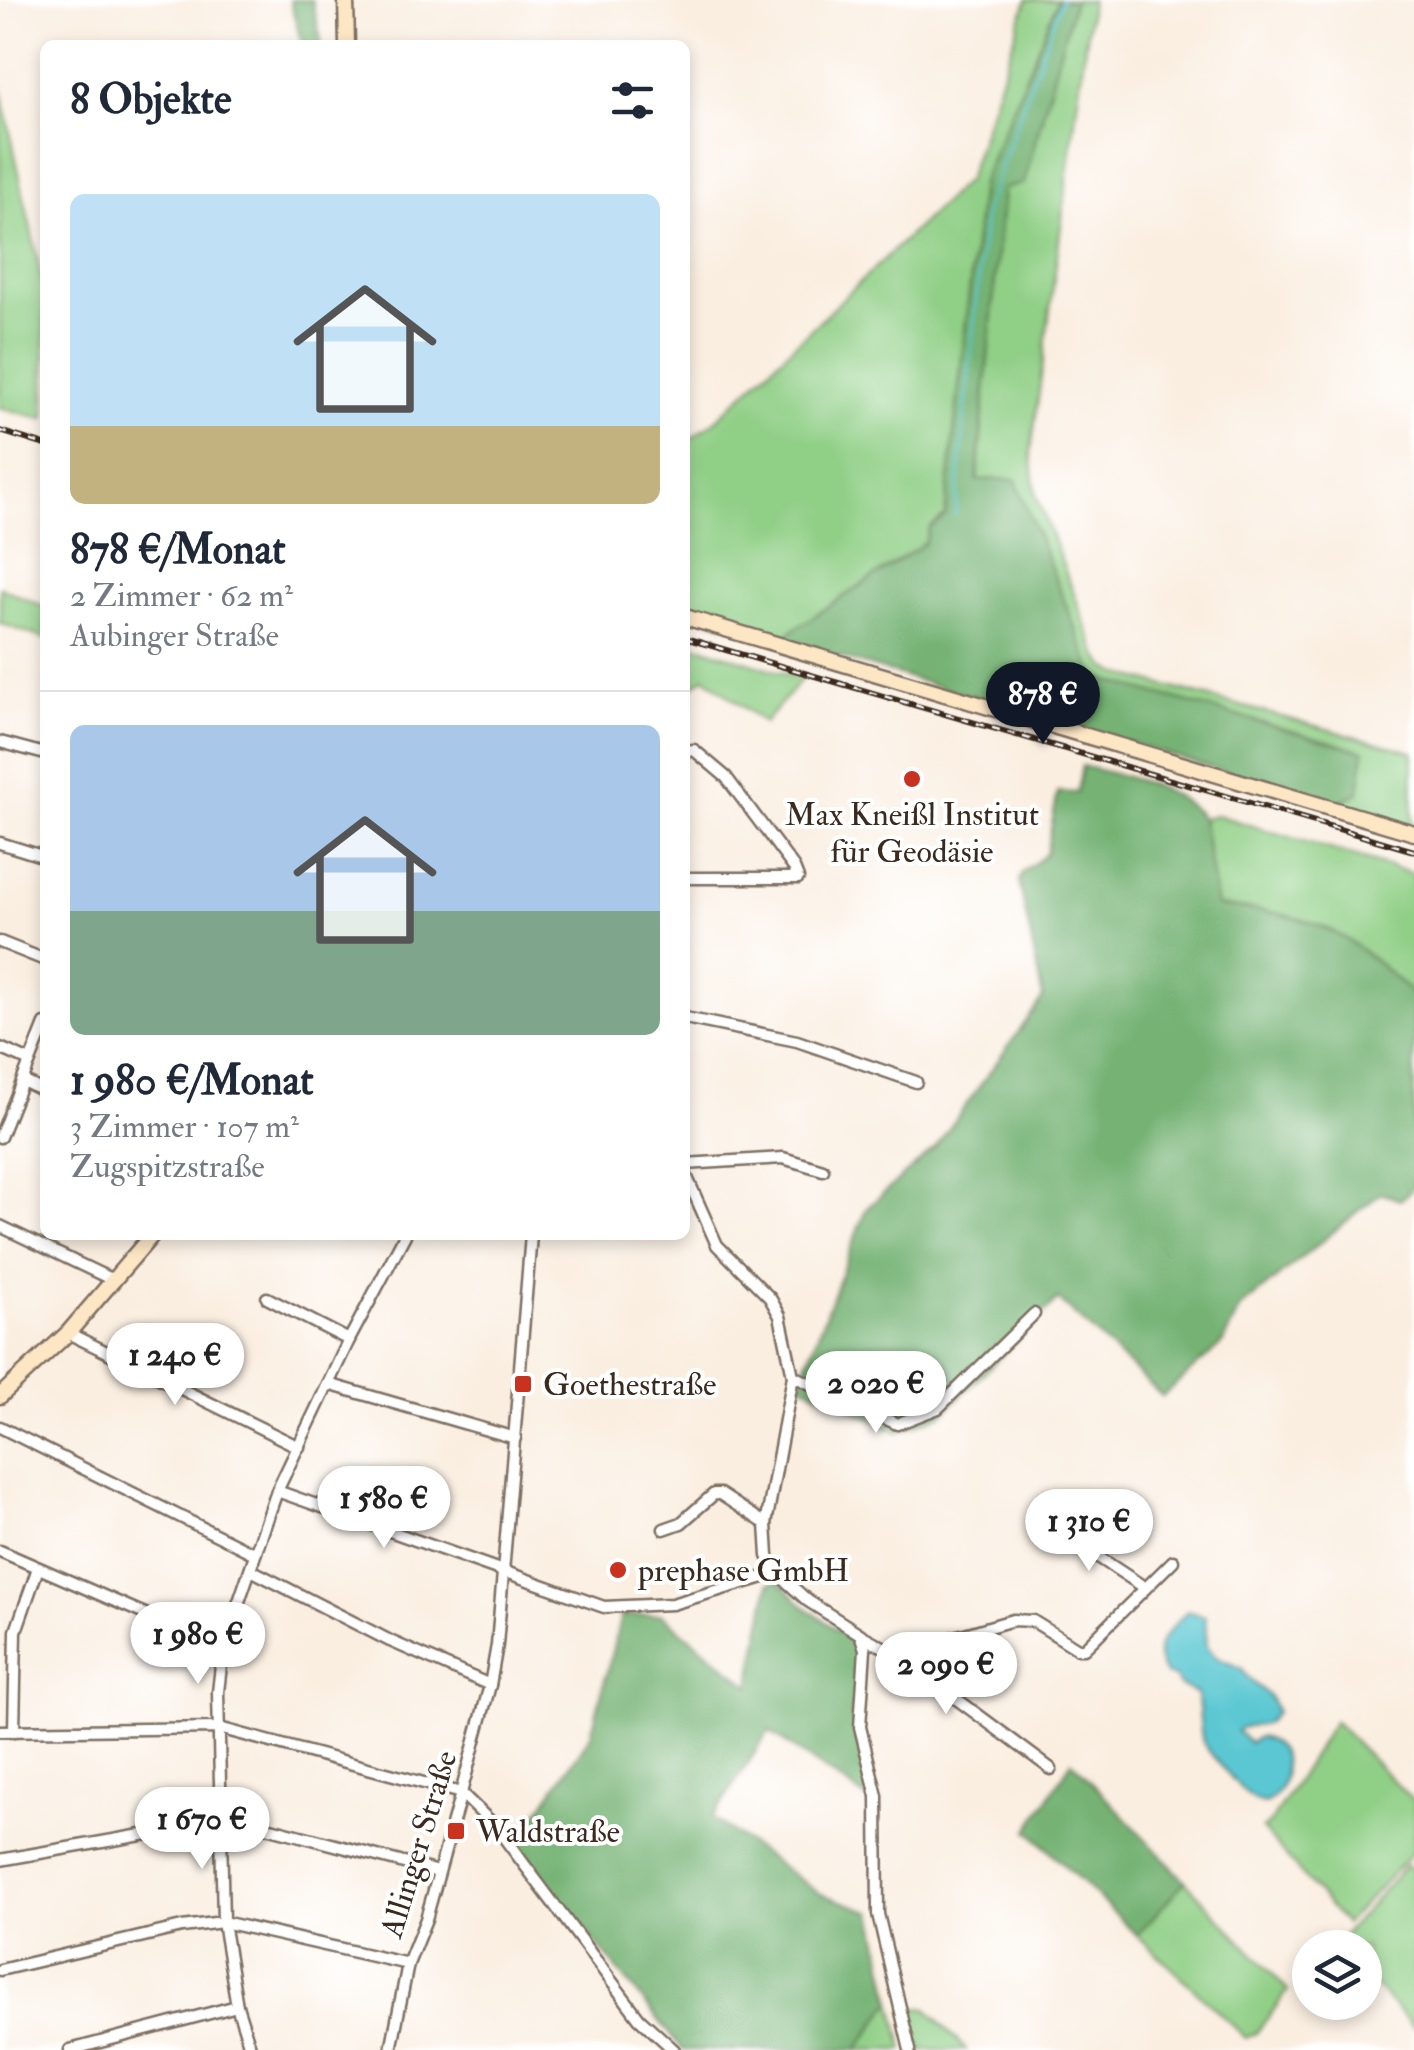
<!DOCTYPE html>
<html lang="de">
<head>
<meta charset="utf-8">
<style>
  body { margin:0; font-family:"IM FELL Double Pica",serif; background:#f6f6f7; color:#1f2937; height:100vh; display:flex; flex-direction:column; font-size:38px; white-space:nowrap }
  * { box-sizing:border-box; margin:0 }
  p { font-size:32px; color:#747a83 }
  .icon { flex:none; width:55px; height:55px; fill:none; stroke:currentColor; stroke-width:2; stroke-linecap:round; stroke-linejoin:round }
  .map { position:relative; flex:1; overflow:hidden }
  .panel { position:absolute; left:40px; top:40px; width:650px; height:1200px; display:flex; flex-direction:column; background:#fff; border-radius:15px; box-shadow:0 5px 15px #0003 }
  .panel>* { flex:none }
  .controls { position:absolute; left:1292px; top:1930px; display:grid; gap:20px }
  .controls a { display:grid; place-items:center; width:90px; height:90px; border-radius:50%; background:#fff; box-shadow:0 5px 15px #0003; font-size:50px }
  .price { position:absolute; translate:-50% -85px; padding:0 22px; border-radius:35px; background:#fff; color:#222; font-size:32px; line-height:65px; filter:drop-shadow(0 2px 5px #0008) }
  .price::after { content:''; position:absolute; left:50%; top:60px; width:30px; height:22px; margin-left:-15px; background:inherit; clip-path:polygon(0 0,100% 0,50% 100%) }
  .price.current { background:#111827; color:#fff }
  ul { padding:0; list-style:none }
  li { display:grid; align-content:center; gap:20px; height:530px; padding:0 30px }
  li+li { border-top:2px solid #e0e1e3 }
  li span { display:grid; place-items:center; height:310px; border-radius:15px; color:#555 }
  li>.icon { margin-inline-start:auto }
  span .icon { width:180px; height:180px; fill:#fffc; stroke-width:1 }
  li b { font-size:42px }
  h2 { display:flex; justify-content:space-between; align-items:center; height:120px; padding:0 30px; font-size:42px }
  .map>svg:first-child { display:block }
  .green { fill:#90cf86; stroke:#667c52; stroke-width:2.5 }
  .forest { fill:#74b273; stroke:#586e48; stroke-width:2.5 }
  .water { fill:#5ac7d2; stroke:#4a7878; stroke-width:2.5 }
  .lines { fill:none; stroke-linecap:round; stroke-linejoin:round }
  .stream { stroke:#5ac7d2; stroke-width:2.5 }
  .street-casing { stroke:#7e6f62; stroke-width:15 }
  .secondary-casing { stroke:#7e6f62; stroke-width:19 }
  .street { stroke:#fff; stroke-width:10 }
  .secondary { stroke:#fce6c4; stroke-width:14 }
  .rail-casing { stroke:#3b2a1e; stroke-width:6 }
  .rail { stroke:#fff; stroke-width:2.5; stroke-dasharray:8; stroke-linecap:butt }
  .poi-dot { fill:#c8321e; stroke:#fff; stroke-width:4 }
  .labels { text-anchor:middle; stroke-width:8; stroke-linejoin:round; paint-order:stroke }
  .poi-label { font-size:32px; fill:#3b2a1e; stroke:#fff; text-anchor:start }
  .street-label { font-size:32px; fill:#3b2a1e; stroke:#fff }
</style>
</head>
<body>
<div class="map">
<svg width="1414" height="2050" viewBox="0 0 1414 2050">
  <rect width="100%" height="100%" fill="#fff"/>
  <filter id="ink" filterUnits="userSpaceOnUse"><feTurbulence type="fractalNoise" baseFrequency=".01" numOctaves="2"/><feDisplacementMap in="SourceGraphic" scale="20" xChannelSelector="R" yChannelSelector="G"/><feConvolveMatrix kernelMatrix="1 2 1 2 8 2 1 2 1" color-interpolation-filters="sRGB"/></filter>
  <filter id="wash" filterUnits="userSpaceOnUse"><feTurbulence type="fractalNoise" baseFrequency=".0048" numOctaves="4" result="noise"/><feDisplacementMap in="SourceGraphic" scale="40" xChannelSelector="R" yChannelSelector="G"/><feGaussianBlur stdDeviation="2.25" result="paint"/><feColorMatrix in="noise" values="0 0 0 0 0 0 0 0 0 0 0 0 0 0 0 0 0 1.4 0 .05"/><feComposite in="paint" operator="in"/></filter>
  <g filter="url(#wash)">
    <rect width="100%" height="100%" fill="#faeee0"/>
    <g class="green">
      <polygon points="1027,0 1058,0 981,183 945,516 929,529 925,543 790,632 785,641 685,613 685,443 716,420 967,180"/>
      <polygon points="1074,0 1091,0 1031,452 1036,495 1097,654 1105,666 1117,673 1413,752 1412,826 1334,804 1363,751 1095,677 1015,480 977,480 1003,189 1024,182"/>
      <polygon points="0,84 45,295 45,419 0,408"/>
      <polygon points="0,587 45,607 45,639 0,623"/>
      <polygon points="685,642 802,679 764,723 705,677 685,692"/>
      <path d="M1216 815 1414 874V995C1387 972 1358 942 1325 928 1291 913 1253 909 1216 906L1202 818Z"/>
      <polygon points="1334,1721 1414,1802 1414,1851 1345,1924 1262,1829 1271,1822"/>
      <polygon points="1406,1865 1414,1871 1414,2027 1365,1976 1365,1948 1335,1945"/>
      <polygon points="1185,1881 1288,1991 1256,2033 1246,2038 1137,1935"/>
      <polygon points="892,2001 904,2050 857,2050"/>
      <polygon points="926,2008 966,2050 915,2050 905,2009"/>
    </g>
    <g class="forest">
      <polygon points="290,0 312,0 322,45 302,45"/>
      <polygon points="1058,0 1074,0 1024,183 1003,189 977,480 1015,479 1095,677 1364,751 1359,793 1334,804 785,641 790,632 925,543 929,528 945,516 981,183"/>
      <path d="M1082 766C1123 776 1173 784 1202 818L1217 906C1253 909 1291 913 1325 928 1358 942 1387 972 1414 995V1187L1400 1200 1381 1193 1240 1308 1223 1343 1162 1396 1058 1299 943 1414 898 1432 799 1383 866 1209 936 1147 1043 998 1019 881 1023 872 1046 854 1058 792 1077 793Z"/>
      <polygon points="778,1581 804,1606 856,1644 860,1666 852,1715 873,1803 769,1731 712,1818 821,1894 873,1912 892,2001 857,2050 683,2050 516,1845 591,1735 621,1616 661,1614 750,1686 769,1583"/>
      <polygon points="1072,1761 1185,1881 1137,1935 1028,1830"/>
    </g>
    <path class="water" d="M1187 1611 1205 1616 1207 1647 1217 1658 1242 1668C1249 1686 1272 1690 1276 1712 1261 1734 1252 1720 1237 1731L1249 1743 1258 1737C1295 1743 1290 1791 1265 1803 1258 1801 1257 1802 1250 1797 1244 1793 1204 1747 1203 1742 1198 1726 1202 1710 1196 1693L1179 1685 1175 1677 1166 1675C1145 1647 1169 1632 1187 1611Z"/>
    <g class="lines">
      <polyline class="stream" points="955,516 985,209 1061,0"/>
    </g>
  </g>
  <g filter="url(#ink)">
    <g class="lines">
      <defs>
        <g id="street">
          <polyline points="0,742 45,754"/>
          <polyline points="685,751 694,750 726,777 794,868 798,878 685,878"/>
          <polyline points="0,843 45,857"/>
          <polyline points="0,942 45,960"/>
          <polyline points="685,1018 797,1041 916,1082"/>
          <polyline points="0,1048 30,1061"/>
          <polyline points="23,1081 45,1092"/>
          <polyline points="0,1137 45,1024"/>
          <polyline points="685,1164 783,1158 823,1170"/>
          <polyline points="685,1173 717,1245 770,1298 780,1316 793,1376 766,1524 768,1556 777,1573 808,1601 860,1634 865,1649 860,1727 877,1796 878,1914 910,2050"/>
          <polyline points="0,1226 115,1281"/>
          <polyline points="267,1298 349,1340"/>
          <polyline points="68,1333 299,1447"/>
          <polyline points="793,1376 897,1424 938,1408 1034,1314"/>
          <polyline points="328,1384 515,1438"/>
          <polyline points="0,1427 255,1554"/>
          <polyline points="277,1491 604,1607 672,1604 777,1573"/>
          <polyline points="1054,1528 1144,1587"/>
          <polyline points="664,1529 681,1523 714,1494 720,1494 766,1524"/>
          <polyline points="0,1551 223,1648"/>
          <polyline points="251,1570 390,1641 490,1685"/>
          <polyline points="861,1635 896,1654 1051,1769"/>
          <polyline points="896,1654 1013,1620 1033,1621 1078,1649 1084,1649 1173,1561"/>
          <polyline points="0,1731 219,1728 461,1793 497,1828 639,2018 674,2050"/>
          <polyline points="14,1731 16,1631 38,1568"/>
          <polyline points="221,1815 438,1872"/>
          <polyline points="0,1860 221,1821"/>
          <polyline points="0,1970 182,1927 223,1922 408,1964"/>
          <polyline points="70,2050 237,2006"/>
          <polyline points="251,2050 237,2006 223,1922 218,1692 223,1648 277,1491 349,1340 405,1235"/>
          <polyline points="391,2050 408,1964 426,1919 461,1793 490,1685 497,1645 531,1235"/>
        </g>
        <g id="secondary">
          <polyline points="346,0 347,45"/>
          <polyline points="685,617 1414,833"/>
          <polyline points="0,1396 68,1333 152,1235"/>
        </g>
      </defs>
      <use href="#street" class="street-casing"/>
      <use href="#secondary" class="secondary-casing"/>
      <use href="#street" class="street"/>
      <use href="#secondary" class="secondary"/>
      <defs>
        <g id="rail">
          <polyline points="0,431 45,445"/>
          <polyline points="685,638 1414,851"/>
        </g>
      </defs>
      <use href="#rail" class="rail-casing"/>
      <use href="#rail" class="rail"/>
    </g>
  </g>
  <g class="poi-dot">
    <circle cx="912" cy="779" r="10"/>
    <rect x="513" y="1374" width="20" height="20" rx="5"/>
    <circle cx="618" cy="1570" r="10"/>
    <rect x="446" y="1821" width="20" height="20" rx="5"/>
  </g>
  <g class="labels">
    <g class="poi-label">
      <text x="912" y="825" text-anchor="middle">Max Kneißl Institut<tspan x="912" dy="37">für Geodäsie</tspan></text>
      <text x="543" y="1395">Goethestraße</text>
      <text x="638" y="1581">prephase GmbH</text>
      <text x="476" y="1842">Waldstraße</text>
    </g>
    <g class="street-label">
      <text transform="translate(418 1844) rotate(-73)" y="11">Allinger Straße</text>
    </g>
  </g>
</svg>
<div class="controls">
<a><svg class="icon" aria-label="layers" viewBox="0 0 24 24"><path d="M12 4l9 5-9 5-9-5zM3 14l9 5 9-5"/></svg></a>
</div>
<b class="price current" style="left:1043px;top:747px">878 €</b>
<b class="price" style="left:175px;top:1408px">1 240 €</b>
<b class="price" style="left:876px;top:1436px">2 020 €</b>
<b class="price" style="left:384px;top:1551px">1 580 €</b>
<b class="price" style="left:1089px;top:1574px">1 310 €</b>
<b class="price" style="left:198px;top:1687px">1 980 €</b>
<b class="price" style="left:946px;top:1717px">2 090 €</b>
<b class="price" style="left:202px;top:1872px">1 670 €</b>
<section class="panel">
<h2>8 Objekte<svg class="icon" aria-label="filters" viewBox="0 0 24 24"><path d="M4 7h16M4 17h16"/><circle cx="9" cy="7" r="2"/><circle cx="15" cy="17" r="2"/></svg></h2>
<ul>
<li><span style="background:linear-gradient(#bfe0f5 75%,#c2b280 0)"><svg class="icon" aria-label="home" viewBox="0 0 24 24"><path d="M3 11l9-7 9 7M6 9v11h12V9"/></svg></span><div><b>878 €/Monat</b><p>2 Zimmer · 62 m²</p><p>Aubinger Straße</p></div></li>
<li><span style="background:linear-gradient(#a9c7e8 60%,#7fa58c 0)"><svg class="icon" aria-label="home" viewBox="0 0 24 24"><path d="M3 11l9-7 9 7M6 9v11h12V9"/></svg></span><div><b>1 980 €/Monat</b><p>3 Zimmer · 107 m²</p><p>Zugspitzstraße</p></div></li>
</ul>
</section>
</div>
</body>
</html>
